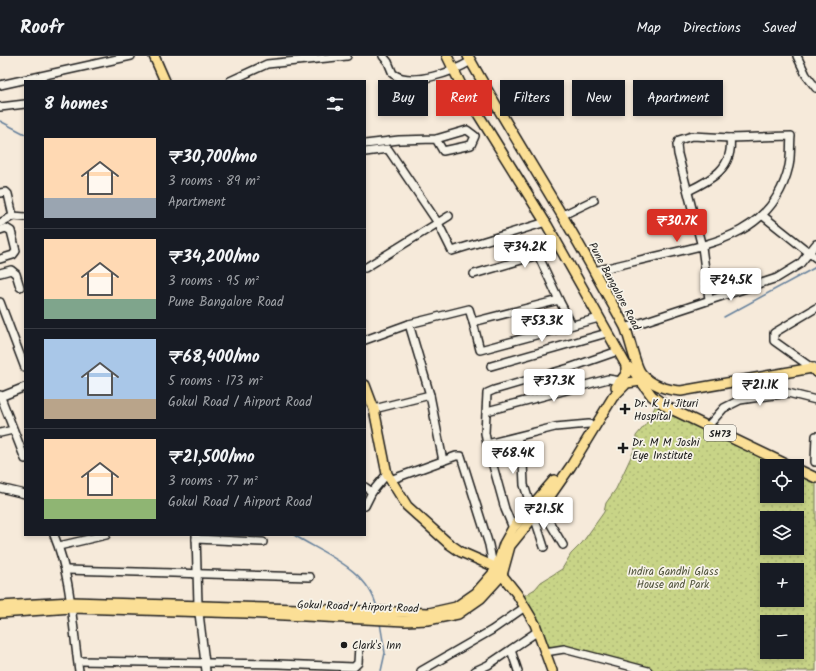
<!DOCTYPE html>
<html lang="en">
<head>
<meta charset="utf-8">
<style>
  body { margin:0; font-family:Kalam,sans-serif; background:#20242c; color:#f1f3f6; height:100vh; display:flex; flex-direction:column; font-size:15px; white-space:nowrap }
  * { box-sizing:border-box; margin:0 }
  p { font-size:13px; color:#9ea1a6 }
  .icon { flex:none; width:22px; height:22px; fill:none; stroke:currentColor; stroke-width:2; stroke-linecap:round; stroke-linejoin:round }
  .map { position:relative; flex:1; overflow:hidden }
  .sheet { position:absolute; left:24px; top:24px; width:342px; height:456px; display:flex; flex-direction:column; background:#171b24; border-radius:0px; box-shadow:0 2px 6px #0003 }
  .sheet>* { flex:none }
  .top-card { position:absolute; left:378px; top:24px; width:378px; height:36px; display:flex; gap:8px }
  .tools { position:absolute; left:760px; top:403px; display:grid; gap:8px }
  .tools a { display:grid; place-items:center; width:44px; height:44px; border-radius:0px; background:#171b24; box-shadow:0 2px 6px #0003; font-size:20px }
  .price { position:absolute; translate:-50% -34px; padding:0 9px; border-radius:4px; background:#fff; color:#222; font-size:13px; line-height:26px; filter:drop-shadow(0 1px 2px #0008) }
  .price::after { content:''; position:absolute; left:50%; top:24px; width:12px; height:9px; margin-left:-6px; background:inherit; clip-path:polygon(0 0,100% 0,50% 100%) }
  .price.current { background:#d93025; color:#fff }
  ul { padding:0; list-style:none }
  li { display:flex; align-items:center; gap:12px; height:100px; padding:0 20px }
  li+li { border-top:1px solid #363941 }
  li span { display:grid; place-items:center; flex:none; width:112px; height:80px; border-radius:0px; color:#555 }
  li>.icon { margin-inline-start:auto }
  span .icon { width:48px; height:48px; fill:#fffc; stroke-width:1 }
  li b { font-size:17px }
  h2 { display:flex; justify-content:space-between; align-items:center; height:48px; padding:0 20px; font-size:17px }
  .pill { padding:0 14px; border-radius:0px; background:#171b24; box-shadow:0 2px 6px #0003; font-size:14px; line-height:36px }
  .pill.current { background:#d93025; color:#fff }
  header { display:flex; align-items:center; gap:24px; box-sizing:border-box; height:56px; padding:0 20px; background:#171b24; border-bottom:1px solid #363941 }
  header strong { font-size:19px }
  nav { display:flex; gap:22px; margin-inline-start:auto; font-size:14px }
  .map>svg:first-child { display:block }
  .green { fill:url(#green-dots); stroke:#727852; fill-rule:evenodd }
  .lines { fill:none; stroke-linecap:round; stroke-linejoin:round }
  .stream { stroke:#66819c; stroke-width:1.5 }
  .minor-casing { stroke:#1c1c1c; stroke-width:10 }
  .major-casing { stroke:#1c1c1c; stroke-width:12 }
  .minor { stroke:#f7f3e8; stroke-width:7 }
  .major { stroke:#fbdf96; stroke-width:9 }
  .poi-dot { fill:#1c1c1c; stroke:#f7f3e8; stroke-width:1.5 }
  .labels { text-anchor:middle; stroke-width:3.5; stroke-linejoin:round; paint-order:stroke }
  .shield { fill:#f7f3e8; stroke:#5e5c59; stroke-width:1 }
  .shield-label { font-size:10px; font-weight:bold; fill:#1c1c1c }
  .street-label { font-size:11px; fill:#1c1c1c; stroke:#f7f3e8 }
  .poi-label { font-size:11px; fill:#1c1c1c; stroke:#f7f3e8; text-anchor:start }
  .park-label { font-size:11px; fill:#50533c; stroke:#f7f3e8 }
</style>
</head>
<body>
<header>
<strong>Roofr</strong>
<nav><a>Map</a><a>Directions</a><a>Saved</a></nav>
</header>
<div class="map">
<svg width="816" height="615" viewBox="0 0 816 615">
  <defs>
    <pattern id="green-dots" width="8" height="8" patternUnits="userSpaceOnUse"><rect width="8" height="8" fill="#c8d487"/><path d="M2 2h.1M6 6h.1" fill="none" stroke="#abb574" stroke-width="1.8" stroke-linecap="round"/></pattern>
  </defs>
  <rect width="100%" height="100%" fill="#f6eada"/>
  <filter id="ink" filterUnits="userSpaceOnUse"><feTurbulence type="fractalNoise" baseFrequency=".025" numOctaves="2"/><feDisplacementMap in="SourceGraphic" scale="8" xChannelSelector="R" yChannelSelector="G"/><feConvolveMatrix kernelMatrix="1 2 1 2 8 2 1 2 1" color-interpolation-filters="sRGB"/></filter>
  <g filter="url(#ink)">
    <path class="green" d="M656 349 781 410H767V440H797V418L816 427V615H656L562 590 547 594 522 541 535 533 541 526 562 513 571 498 582 487 604 456 606 447 616 433 636 390V380L646 368ZM767 462H797V492H767ZM767 514H797V544H767ZM767 566H797V596H767Z"/>
    <g class="lines">
      <g class="stream">
        <polyline points="0,65 25,78"/>
        <polyline points="724,261 816,211"/>
        <path d="M294 479C324 498 368 513 377 552"/>
        <polyline points="380,567 385,597 381,615"/>
      </g>
      <defs>
        <g id="minor">
          <path d="M383 0 388 6 393 18C412 31 453 16 471 5"/>
          <polyline points="797,0 806,19 816,32"/>
          <polyline points="230,25 267,8 347,0"/>
          <polyline points="0,29 131,0"/>
          <polyline points="0,51 25,48"/>
          <polyline points="365,88 399,84 436,83 467,74 475,80 471,89 443,95 436,83"/>
          <polyline points="365,96 388,93 438,167 452,195 546,166"/>
          <path d="M688 135C711 124 734 112 730 82"/>
          <polyline points="0,137 6,136 8,138 13,160 0,167"/>
          <polyline points="563,159 594,144"/>
          <polyline points="762,159 816,202"/>
          <polyline points="13,160 25,161"/>
          <polyline points="0,174 6,172 11,175 16,195 13,199 0,203"/>
          <polyline points="365,212 449,160"/>
          <path d="M594 215C617 210 639 204 662 199 718 187 774 175 789 110 791 101 790 90 791 80L730 82 692 80 679 84 677 89 678 98 702 191 709 243"/>
          <polyline points="0,217 11,214 16,218 20,231"/>
          <polyline points="474,218 535,200 539,201 559,244"/>
          <polyline points="0,246 25,312"/>
          <polyline points="473,266 480,294 599,262"/>
          <polyline points="409,268 430,339 443,405"/>
          <polyline points="625,272 777,222 800,208 816,188"/>
          <polyline points="365,284 409,268 469,253 473,266 559,244 572,269"/>
          <polyline points="491,310 607,277"/>
          <polyline points="814,311 812,312 774,285 774,277 816,252"/>
          <polyline points="0,339 25,403"/>
          <polyline points="0,341 25,331"/>
          <polyline points="374,353 430,339"/>
          <polyline points="487,355 608,323 621,325"/>
          <polyline points="707,371 724,352 740,344 788,337 816,344"/>
          <polyline points="0,377 13,374"/>
          <polyline points="517,381 523,406 524,429 544,491"/>
          <polyline points="487,388 555,371 589,368"/>
          <polyline points="815,406 816,380"/>
          <polyline points="390,424 456,400 461,400 489,489 493,510"/>
          <polyline points="365,431 372,436 387,418"/>
          <polyline points="0,432 25,438"/>
          <polyline points="365,450 372,436"/>
          <polyline points="541,452 563,489"/>
          <polyline points="513,472 505,453 487,388 485,377 487,337 494,334 569,312 618,295"/>
          <path d="M54 479C72 523 72 569 79 615"/>
          <polyline points="196,479 198,549 206,615"/>
          <polyline points="196,483 263,486"/>
          <polyline points="59,490 106,479"/>
          <polyline points="66,514 310,521"/>
          <polyline points="511,594 518,615"/>
          <polyline points="545,596 564,593 648,615"/>
          <polyline points="78,605 278,608 354,611 358,607 359,590"/>
          <polyline points="421,615 492,574 525,551"/>
          <polyline points="475,615 488,609 538,575"/>
        </g>
        <g id="major">
          <polyline points="154,0 165,25"/>
          <polyline points="447,0 465,37 547,169 626,309 634,316 652,340 669,352 790,410"/>
          <path d="M468 0C508 73 554 142 594 215 604 234 615 252 625 271 630 282 635 310 641 317 650 329 667 334 681 335L812 312 816 316"/>
          <polyline points="365,329 374,353 387,418 407,450 448,487 461,496 493,510 502,519 517,538 535,568 552,615"/>
          <polyline points="616,331 626,318 626,309"/>
          <polyline points="797,413 816,422"/>
          <polyline points="0,550 72,546 429,557 456,551 476,537 496,514 504,488 513,472 554,424"/>
          <polyline points="0,557 72,552 246,557 405,565 428,564 458,558 481,542 502,519 510,490 548,443 571,410 613,341 627,327 641,325"/>
        </g>
      </defs>
      <use href="#minor" class="minor-casing"/>
      <use href="#major" class="major-casing"/>
      <use href="#minor" class="minor"/>
      <use href="#major" class="major"/>
    </g>
  </g>
  <g class="poi-dot">
    <path d="M623 347h4v4h4v4h-4v4h-4v-4h-4v-4h4z"/>
    <path d="M621 386h4v4h4v4h-4v4h-4v-4h-4v-4h4z"/>
    <circle cx="344" cy="589" r="4"/>
  </g>
  <g class="labels">
    <rect class="shield" x="704" y="369" width="32" height="16" rx="3"/>
    <g class="shield-label">
      <text x="720" y="381">SH73</text>
    </g>
    <g class="street-label">
      <text transform="translate(615 230) rotate(62)" y="4">Pune Bangalore Road</text>
      <text transform="translate(358 550) rotate(2)" y="4">Gokul Road / Airport Road</text>
    </g>
    <g class="poi-label">
      <text x="634" y="351">Dr. K H Jituri<tspan x="634" dy="13">Hospital</tspan></text>
      <text x="632" y="390">Dr. M M Joshi<tspan x="632" dy="13">Eye Institute</tspan></text>
      <text x="352" y="593">Clark's Inn</text>
    </g>
    <g class="park-label">
      <text x="673" y="519">Indira Gandhi Glass<tspan x="673" dy="13">House and Park</tspan></text>
    </g>
  </g>
</svg>
<div class="tools">
<a><svg class="icon" aria-label="locate" viewBox="0 0 24 24"><circle cx="12" cy="12" r="6"/><path d="M12 2v4M12 18v4M2 12h4M18 12h4"/></svg></a>
<a><svg class="icon" aria-label="layers" viewBox="0 0 24 24"><path d="M12 4l9 5-9 5-9-5zM3 14l9 5 9-5"/></svg></a>
<a>+</a>
<a>−</a>
</div>
<b class="price current" style="left:677px;top:187px">₹30.7K</b>
<b class="price" style="left:525px;top:213px">₹34.2K</b>
<b class="price" style="left:731px;top:246px">₹24.5K</b>
<b class="price" style="left:542px;top:287px">₹53.3K</b>
<b class="price" style="left:554px;top:347px">₹37.3K</b>
<b class="price" style="left:760px;top:351px">₹21.1K</b>
<b class="price" style="left:513px;top:419px">₹68.4K</b>
<b class="price" style="left:544px;top:475px">₹21.5K</b>
<div class="top-card">
<a class="pill">Buy</a>
<a class="pill current">Rent</a>
<a class="pill">Filters</a>
<a class="pill">New</a>
<a class="pill">Apartment</a>
</div>
<section class="sheet">
<h2>8 homes<svg class="icon" aria-label="filters" viewBox="0 0 24 24"><path d="M4 7h16M4 17h16"/><circle cx="9" cy="7" r="2"/><circle cx="15" cy="17" r="2"/></svg></h2>
<ul>
<li><span style="background:linear-gradient(#ffd9b3 75%,#9aa5b1 0)"><svg class="icon" aria-label="home" viewBox="0 0 24 24"><path d="M3 11l9-7 9 7M6 9v11h12V9"/></svg></span><div><b>₹30,700/mo</b><p>3 rooms · 89 m²</p><p>Apartment</p></div></li>
<li><span style="background:linear-gradient(#ffd9b3 75%,#7fa58c 0)"><svg class="icon" aria-label="home" viewBox="0 0 24 24"><path d="M3 11l9-7 9 7M6 9v11h12V9"/></svg></span><div><b>₹34,200/mo</b><p>3 rooms · 95 m²</p><p>Pune Bangalore Road</p></div></li>
<li><span style="background:linear-gradient(#a9c7e8 75%,#b9a48a 0)"><svg class="icon" aria-label="home" viewBox="0 0 24 24"><path d="M3 11l9-7 9 7M6 9v11h12V9"/></svg></span><div><b>₹68,400/mo</b><p>5 rooms · 173 m²</p><p>Gokul Road / Airport Road</p></div></li>
<li><span style="background:linear-gradient(#ffd9b3 75%,#8fb573 0)"><svg class="icon" aria-label="home" viewBox="0 0 24 24"><path d="M3 11l9-7 9 7M6 9v11h12V9"/></svg></span><div><b>₹21,500/mo</b><p>3 rooms · 77 m²</p><p>Gokul Road / Airport Road</p></div></li>
</ul>
</section>
</div>
</body>
</html>
